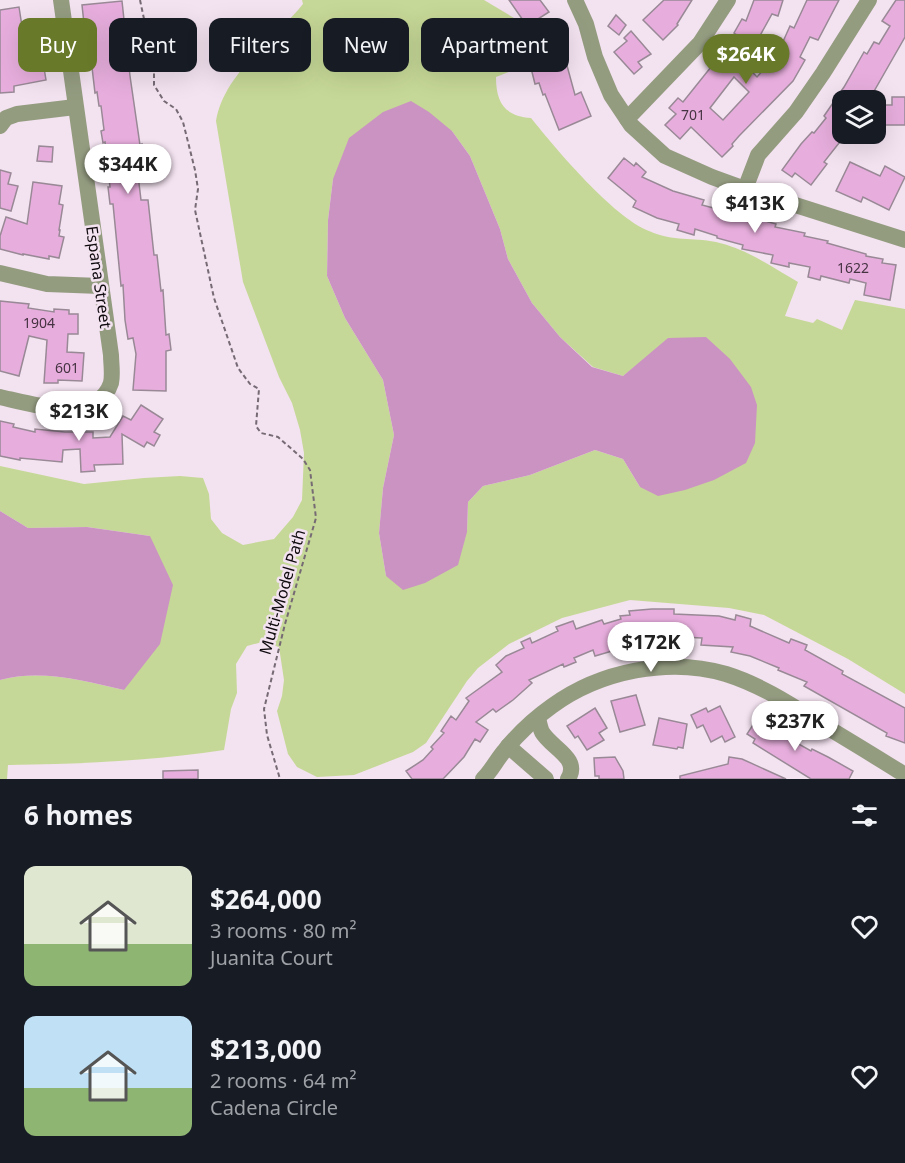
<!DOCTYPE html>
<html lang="en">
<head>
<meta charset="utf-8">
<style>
  body { margin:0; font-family:"Noto Sans",sans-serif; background:#242831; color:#f1f3f6; height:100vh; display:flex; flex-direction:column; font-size:22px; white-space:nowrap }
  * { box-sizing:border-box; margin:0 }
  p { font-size:20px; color:#9ea1a6 }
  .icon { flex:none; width:33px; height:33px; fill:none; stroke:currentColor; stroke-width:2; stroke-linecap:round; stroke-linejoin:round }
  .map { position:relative; height:779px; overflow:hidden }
  .details { display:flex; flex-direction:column; background:#171b24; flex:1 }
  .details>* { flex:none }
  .banner { position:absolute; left:18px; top:18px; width:600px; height:54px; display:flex; gap:12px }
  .controls { position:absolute; left:832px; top:90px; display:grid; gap:12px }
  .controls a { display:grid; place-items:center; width:54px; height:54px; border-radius:12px; background:#171b24; box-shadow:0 6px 24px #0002; font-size:30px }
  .price { position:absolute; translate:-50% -51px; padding:0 14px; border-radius:21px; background:#fff; color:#222; font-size:20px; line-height:39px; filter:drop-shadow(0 2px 3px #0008) }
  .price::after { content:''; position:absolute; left:50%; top:36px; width:18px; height:14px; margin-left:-9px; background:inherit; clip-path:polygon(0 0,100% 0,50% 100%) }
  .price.selected { background:#687a29; color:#fff }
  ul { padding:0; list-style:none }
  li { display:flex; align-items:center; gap:18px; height:150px; padding:0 24px }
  li span { display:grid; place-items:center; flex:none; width:168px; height:120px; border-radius:12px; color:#555 }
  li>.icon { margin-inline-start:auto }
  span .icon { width:72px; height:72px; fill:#fffc; stroke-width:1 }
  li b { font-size:26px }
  h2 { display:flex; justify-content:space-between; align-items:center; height:72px; padding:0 24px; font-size:26px }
  .tag { padding:0 21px; border-radius:12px; background:#171b24; box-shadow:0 6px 24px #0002; font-size:21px; line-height:54px }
  .tag.selected { background:#687a29; color:#fff }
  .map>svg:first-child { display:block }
  .green { fill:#c6d897; fill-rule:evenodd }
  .water { fill:#cb93c2 }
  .building { fill:#e7aedd; stroke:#998996; stroke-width:1.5; fill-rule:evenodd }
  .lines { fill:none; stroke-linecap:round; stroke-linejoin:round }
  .path { stroke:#766b74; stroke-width:2; stroke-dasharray:4.5 3; stroke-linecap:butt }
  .minor { stroke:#949c80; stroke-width:16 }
  .labels { text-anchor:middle; stroke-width:5; stroke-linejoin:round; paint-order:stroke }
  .number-label { font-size:14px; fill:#453342 }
  .street-label { font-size:16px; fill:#0f0a0e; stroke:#f3e2f0 }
</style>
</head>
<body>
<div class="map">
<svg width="905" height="779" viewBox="0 0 905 779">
  <rect width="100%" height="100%" fill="#f3e2f0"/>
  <path class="green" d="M302 0H484L514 18 519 68 496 77C496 103 505 116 531 118 556 149 613 217 649 231 675 242 691 237 716 242 745 248 772 267 798 282L785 316 813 323 817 319 842 330 855 300 905 309V694L848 659 764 615 729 608 630 600 562 618 509 644 478 668 467 681 426 743 413 752 354 775 317 777 297 767 288 754 277 711 282 696 284 680 279 647 262 642 247 646 236 664 237 693 231 709 224 750C152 761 80 764 8 765L7 779H0V680C41 669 84 681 124 690L150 536 87 527 28 528 0 511V466L84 484 144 478 180 476 203 478 209 494 211 519 222 533 243 545 274 539 293 517 302 500 304 453 300 430 292 403 279 377 243 282 216 121C224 73 274 40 303 4ZM452 131 470 156 500 229 508 259 532 303 560 337 593 367 623 376 646 358 640 487 623 459 595 450 530 475 483 486 468 502 467 532 386 576 379 533 383 488 394 435 383 380 345 318 327 276 328 220 333 179Z"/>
  <g class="water">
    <polygon points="411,101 429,112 452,131 470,156 500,229 508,259 532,303 560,337 592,367 623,376 668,338 706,337 730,359 751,387 757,405 755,443 746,463 714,480 685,490 658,496 640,487 623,459 595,450 530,475 483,486 468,502 467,532 458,565 425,583 403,590 386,576 379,533 383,488 394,435 383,380 345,318 327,276 328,220 333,179 349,138 383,112"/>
    <path d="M0 511 28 528 87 527 150 536 173 585 160 644 124 690C84 681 41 669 0 680Z"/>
  </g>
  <g class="building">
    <polygon points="509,0 540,0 549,12 527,26"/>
    <polygon points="664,0 692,0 677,24 678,25 663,40 643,20"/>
    <polygon points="754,0 783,0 778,16 772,14 752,50 735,39 737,35 734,33 742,19 746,21"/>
    <path d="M807 0H839L818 40 810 37 800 57 805 60 793 81 739 136 732 144 733 146 722 157 691 127 680 139 665 125 676 114 669 108 678 98 683 102 711 67 709 65 717 57 721 61 732 51 757 77 765 68 779 45 781 46 790 26 794 28ZM734 77 749 92 723 120 710 108Z"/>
    <polygon points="896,0 905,0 905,37 869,100 843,100 843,138 824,162 827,164 811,185 795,173 792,177 782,170 801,144 812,132 814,133 826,118 824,116 844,87 864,52 867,54 874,42 879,44 890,26 882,21"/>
    <polygon points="122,1 130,76 140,145 142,144 146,174 138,175 141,200 148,200 154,255 157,255 161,291 163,290 166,335 169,334 171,350 166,351 166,391 133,390 136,354 133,338 128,339 125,320 123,285 121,286 113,204 110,204 108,187 110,187 105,142 103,143 101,131 104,130 101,106 99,106 97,92 95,93 88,33 85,33 82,5"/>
    <polygon points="19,7 26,52 41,50 46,80 14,86 14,92 0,93 0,10"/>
    <polygon points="616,15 626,25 619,35 608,26"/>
    <polygon points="556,26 567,50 563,51 575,95 581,92 591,116 559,130 545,94 543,95 539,83 535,84 531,68 538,67 529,35"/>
    <polygon points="631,31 651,54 638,62 642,67 634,74 614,52 627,41 624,38"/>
    <polygon points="892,97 905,97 905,125 885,125 885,105 892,105"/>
    <polygon points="39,146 53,147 52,162 37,161"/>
    <polygon points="624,158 634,166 636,163 646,172 642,177 673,191 704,200 702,205 725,211 726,208 742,213 742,214 765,219 765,221 776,224 775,227 805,233 804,236 828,241 827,243 866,254 866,256 883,259 882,263 896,265 890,300 864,295 866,283 850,279 849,283 821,276 820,280 808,277 810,267 789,263 789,267 771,263 773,255 742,249 743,245 717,238 717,236 695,229 694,235 677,230 679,224 657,218 633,207 636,201 608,178"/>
    <polygon points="850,162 880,176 885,166 905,177 889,210 863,197 861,202 836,191"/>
    <polygon points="0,170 11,173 8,184 18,186 11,211 0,208"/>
    <polygon points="33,182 62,186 59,204 63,205 59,230 60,230 59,236 64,237 59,258 49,256 49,259 23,254 23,255 0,249 0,236 6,217 27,224"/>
    <polygon points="0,301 29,304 28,308 54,312 54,309 69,310 69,314 78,314 78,334 68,334 67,352 84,353 82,381 58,380 58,383 44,383 47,340 29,336 19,376 0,371"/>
    <polygon points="141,405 163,419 154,432 160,435 154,446 147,442 144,447 122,434 123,464 94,465 95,471 81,472 80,449 63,450 62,462 20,458 20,460 0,456 0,421 14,424 13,427 35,432 35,429 65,432 93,432 93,438 110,437 123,416 131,420"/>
    <polygon points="652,609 674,609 674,614 719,616 735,620 736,615 751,619 750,626 789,643 791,639 807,645 805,650 843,671 842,674 905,708 905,743 886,736 887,733 804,686 807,682 778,670 779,668 750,656 731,652 733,647 701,645 702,638 680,637 680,643 669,643 669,640 649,640 649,643 619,647 619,649 595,656 593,650 574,658 576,662 564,667 563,664 529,680 532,683 513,700 496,712 493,709 476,722 488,730 480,742 475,739 464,757 443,779 412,779 406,771 423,760 433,749 431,747 444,733 441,731 451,716 456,720 469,701 466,698 502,672 496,665 506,656 524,648 521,642 530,638 532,643 558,631 556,627 573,621 576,629 602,620 604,624 621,619 620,616 630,615 629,611"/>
    <polygon points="636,695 645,725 620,732 611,701"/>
    <polygon points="720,706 735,737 725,742 722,736 711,742 703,725 697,728 691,715 706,708 708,712"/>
    <polygon points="595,708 607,728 599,733 604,740 587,750 578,736 575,738 567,726"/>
    <polygon points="760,714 798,737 795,742 811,751 812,749 828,757 853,771 849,779 811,779 753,743 755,739 747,734"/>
    <polygon points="659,718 687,724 683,748 678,747 677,749 653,745"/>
    <polygon points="615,757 623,771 624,779 599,779 599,776 595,776 594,758"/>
    <polygon points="729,757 742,759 786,779 680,779 680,776 728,764"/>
    <polygon points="198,770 198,779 163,779 163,771"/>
  </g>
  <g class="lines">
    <polyline class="path" points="140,0 154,66 154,85 164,101 176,109 183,122 195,170 198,189 195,210 214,298 238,368 250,384 259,389 256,426 261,433 278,437 303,459 310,470 316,518 285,624 264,709 267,735 280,779"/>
    <g class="minor">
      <polyline points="575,0 586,24 595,57 611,95 631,125 665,156 712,177 745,189 905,240"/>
      <polyline points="627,119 700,43 728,0"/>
      <polyline points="0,126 6,118 17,114 75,107"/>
      <polyline points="745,189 758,155 796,112 823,73 869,0"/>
      <polyline points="0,273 47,284 100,286"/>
      <path d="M0 397C31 404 97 425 111 383 113 374 111 363 111 355L61 0"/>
      <path d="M538 718C539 722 540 728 542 732 551 748 581 758 568 779"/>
      <polyline points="508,746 546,779"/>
      <path d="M483 779C492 770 497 759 505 750 518 734 535 718 552 706 600 671 669 657 726 674 758 684 787 702 815 720 845 738 875 756 905 775"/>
    </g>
  </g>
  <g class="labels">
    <g class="number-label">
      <text x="693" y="120">701</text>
      <text x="853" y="273">1622</text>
      <text x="39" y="328">1904</text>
      <text x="67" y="373">601</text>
    </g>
    <g class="street-label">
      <text transform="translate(99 277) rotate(82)" y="6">Espana Street</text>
      <text transform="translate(282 592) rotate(-74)" y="6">Multi-Model Path</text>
    </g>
  </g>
</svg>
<div class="controls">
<a><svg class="icon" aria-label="layers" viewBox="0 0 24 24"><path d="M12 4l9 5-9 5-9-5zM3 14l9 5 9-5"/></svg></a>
</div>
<b class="price selected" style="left:746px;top:85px">$264K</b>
<b class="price" style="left:128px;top:195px">$344K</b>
<b class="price" style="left:755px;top:234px">$413K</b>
<b class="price" style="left:79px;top:442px">$213K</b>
<b class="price" style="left:651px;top:673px">$172K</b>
<b class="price" style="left:795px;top:752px">$237K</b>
<div class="banner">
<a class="tag selected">Buy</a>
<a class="tag">Rent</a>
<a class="tag">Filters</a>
<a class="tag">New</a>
<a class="tag">Apartment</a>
</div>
</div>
<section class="details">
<h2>6 homes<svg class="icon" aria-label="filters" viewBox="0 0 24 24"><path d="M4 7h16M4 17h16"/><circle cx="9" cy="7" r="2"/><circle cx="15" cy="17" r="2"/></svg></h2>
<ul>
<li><span style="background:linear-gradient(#dfe7d0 65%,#8fb573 0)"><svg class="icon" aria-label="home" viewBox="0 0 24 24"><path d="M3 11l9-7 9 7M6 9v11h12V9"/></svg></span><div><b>$264,000</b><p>3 rooms · 80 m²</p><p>Juanita Court</p></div><svg class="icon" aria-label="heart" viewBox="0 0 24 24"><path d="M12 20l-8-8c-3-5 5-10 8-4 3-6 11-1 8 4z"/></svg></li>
<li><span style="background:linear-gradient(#bfe0f5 60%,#8fb573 0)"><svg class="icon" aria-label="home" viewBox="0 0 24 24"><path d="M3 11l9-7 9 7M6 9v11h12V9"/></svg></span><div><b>$213,000</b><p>2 rooms · 64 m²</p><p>Cadena Circle</p></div><svg class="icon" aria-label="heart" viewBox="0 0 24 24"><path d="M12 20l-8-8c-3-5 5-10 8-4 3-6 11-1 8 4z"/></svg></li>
</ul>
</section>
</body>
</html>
